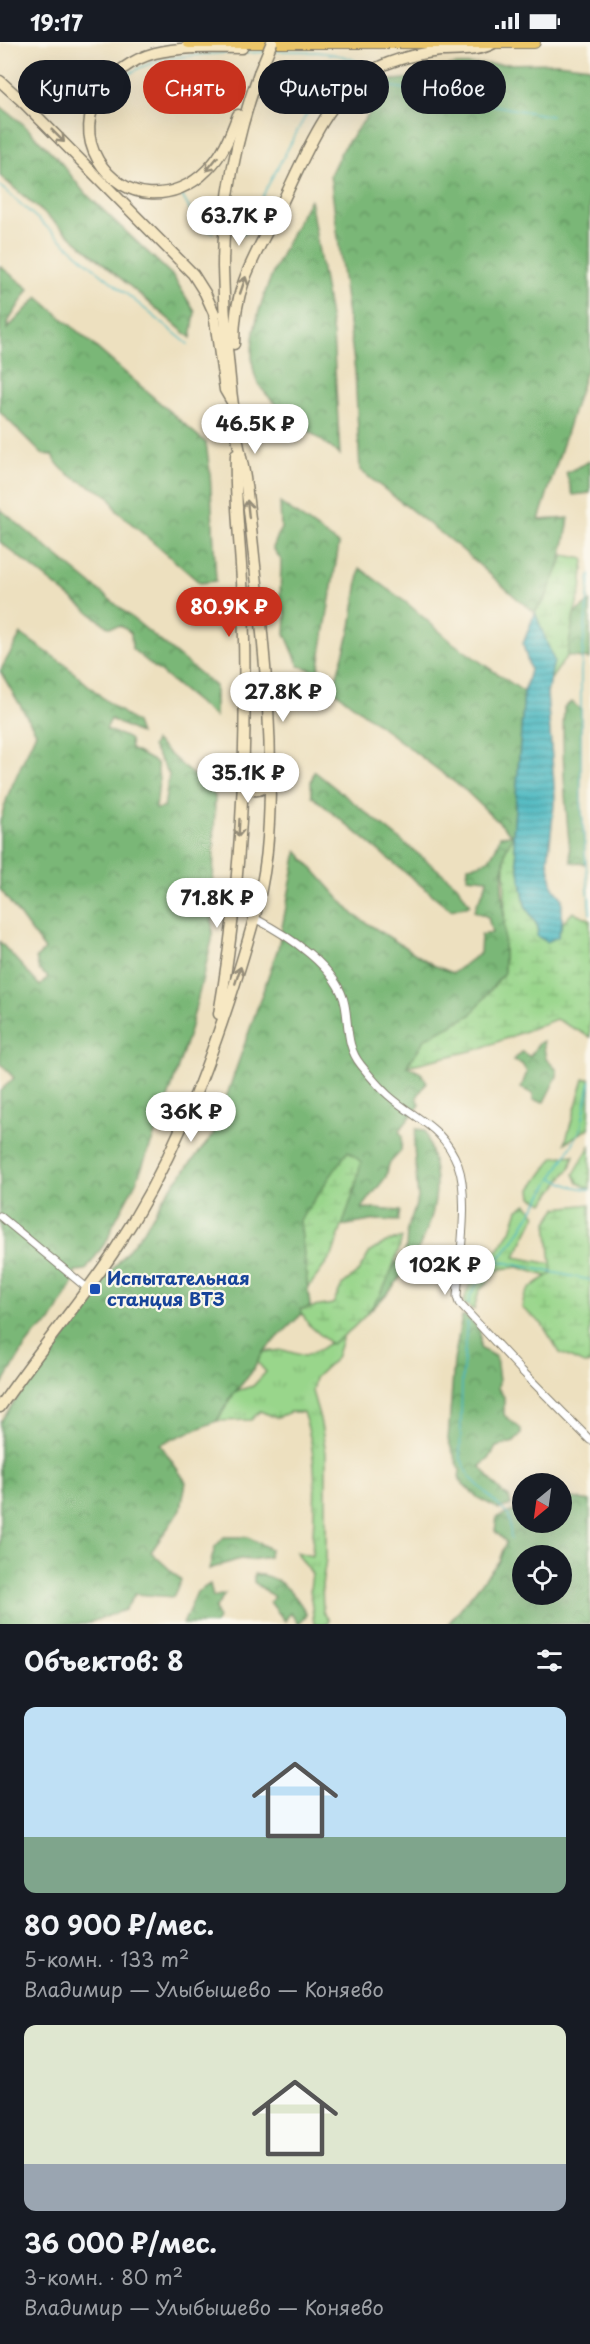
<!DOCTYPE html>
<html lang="ru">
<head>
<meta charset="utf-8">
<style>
  body { margin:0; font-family:"Playpen Sans",sans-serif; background:#242831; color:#f1f3f6; height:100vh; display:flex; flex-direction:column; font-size:22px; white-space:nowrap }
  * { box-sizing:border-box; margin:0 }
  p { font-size:20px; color:#9ea1a6 }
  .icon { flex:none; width:33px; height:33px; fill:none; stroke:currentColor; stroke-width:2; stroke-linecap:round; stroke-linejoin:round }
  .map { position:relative; height:1582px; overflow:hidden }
  .details { display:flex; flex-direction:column; background:#171b24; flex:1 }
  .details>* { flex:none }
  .banner { position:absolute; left:18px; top:18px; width:555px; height:54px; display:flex; gap:12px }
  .needle { width:39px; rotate:209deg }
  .controls { position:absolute; left:512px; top:1431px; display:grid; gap:12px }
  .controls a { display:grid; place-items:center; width:60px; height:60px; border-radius:50%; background:#171b24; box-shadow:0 6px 24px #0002; font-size:30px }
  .price { position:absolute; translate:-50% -51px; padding:0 14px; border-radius:21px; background:#fff; color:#222; font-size:20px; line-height:39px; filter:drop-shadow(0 2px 3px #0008) }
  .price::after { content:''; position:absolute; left:50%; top:36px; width:18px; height:14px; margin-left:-9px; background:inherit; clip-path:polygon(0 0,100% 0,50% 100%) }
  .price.current { background:#c8321e; color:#fff }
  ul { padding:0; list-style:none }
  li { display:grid; align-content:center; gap:12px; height:318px; padding:0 24px }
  li span { display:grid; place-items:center; height:186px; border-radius:12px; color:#555 }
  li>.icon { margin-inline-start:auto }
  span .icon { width:108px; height:108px; fill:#fffc; stroke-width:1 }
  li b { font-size:26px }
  h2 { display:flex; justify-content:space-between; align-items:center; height:72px; padding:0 24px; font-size:26px }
  .chip { padding:0 21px; border-radius:27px; background:#171b24; box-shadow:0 6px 24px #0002; font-size:21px; line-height:54px }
  .chip.current { background:#c8321e; color:#fff }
  .status { display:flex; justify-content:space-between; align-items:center; height:42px; padding:0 30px; background:#171b24; direction:ltr }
  .status svg { height:16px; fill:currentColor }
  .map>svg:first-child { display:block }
  .grass { fill:url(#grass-tufts); stroke:#5a7954; stroke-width:1.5 }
  .forest { fill:url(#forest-crowns); stroke:#4b6a4a; stroke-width:1.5; fill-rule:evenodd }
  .wetland { fill:url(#wetland-marsh); stroke:#5a7954; stroke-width:1.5 }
  .water { fill:url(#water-rules); stroke:#326a6e; stroke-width:1.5 }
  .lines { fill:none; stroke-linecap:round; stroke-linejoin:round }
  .stream { stroke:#48b7c0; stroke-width:1.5 }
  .minor-casing { stroke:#847e6e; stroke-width:9 }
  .secondary-casing { stroke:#847e6e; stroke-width:13 }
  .trunk-casing { stroke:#847e6e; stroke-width:14 }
  .minor { stroke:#fff; stroke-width:7 }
  .secondary { stroke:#f7e8c3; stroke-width:10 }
  .trunk { stroke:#ecc669; stroke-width:12 }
  .secondary-bridge-casing { stroke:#847e6e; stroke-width:13; stroke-linecap:butt }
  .secondary-bridge { stroke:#f7e8c3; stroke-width:10 }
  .oneway { stroke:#948c78 }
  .transit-dot { fill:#1a4fb4; stroke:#fbf7ec; stroke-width:2 }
  .labels { text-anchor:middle; stroke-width:4.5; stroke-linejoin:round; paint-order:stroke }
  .transit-label { font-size:18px; font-weight:bold; fill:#164399; stroke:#fbf7ec; text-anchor:start }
</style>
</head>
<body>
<div class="status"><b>19:17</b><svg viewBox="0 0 49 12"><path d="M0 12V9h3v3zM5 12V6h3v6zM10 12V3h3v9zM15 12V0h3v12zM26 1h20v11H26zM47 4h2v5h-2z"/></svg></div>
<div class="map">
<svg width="590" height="1582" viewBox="0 0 590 1582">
  <defs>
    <pattern id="grass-tufts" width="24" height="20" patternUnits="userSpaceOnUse" patternTransform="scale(1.5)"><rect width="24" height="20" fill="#99d68b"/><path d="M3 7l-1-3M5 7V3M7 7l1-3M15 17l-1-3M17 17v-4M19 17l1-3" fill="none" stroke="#83b777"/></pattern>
    <pattern id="forest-crowns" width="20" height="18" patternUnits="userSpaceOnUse" patternTransform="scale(1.5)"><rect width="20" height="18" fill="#7ab777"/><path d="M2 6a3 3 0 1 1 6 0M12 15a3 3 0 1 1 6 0" fill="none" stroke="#639461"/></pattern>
    <pattern id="wetland-marsh" width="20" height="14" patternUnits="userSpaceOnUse" patternTransform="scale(1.5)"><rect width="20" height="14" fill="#99d68b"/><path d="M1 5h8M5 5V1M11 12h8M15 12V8" fill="none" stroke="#83b777"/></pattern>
    <pattern id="water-rules" width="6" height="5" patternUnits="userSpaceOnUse" patternTransform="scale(1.5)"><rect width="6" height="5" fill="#48b7c0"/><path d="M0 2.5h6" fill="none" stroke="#3b949b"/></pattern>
  </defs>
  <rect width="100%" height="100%" fill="#fbf7ec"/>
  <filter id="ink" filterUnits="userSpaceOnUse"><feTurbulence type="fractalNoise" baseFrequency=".0167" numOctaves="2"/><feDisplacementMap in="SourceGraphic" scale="12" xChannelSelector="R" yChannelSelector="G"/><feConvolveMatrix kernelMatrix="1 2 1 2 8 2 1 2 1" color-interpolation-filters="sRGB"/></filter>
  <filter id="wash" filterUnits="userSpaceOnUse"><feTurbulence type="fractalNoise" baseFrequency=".008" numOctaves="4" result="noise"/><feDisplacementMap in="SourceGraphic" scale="24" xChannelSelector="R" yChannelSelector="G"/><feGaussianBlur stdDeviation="1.35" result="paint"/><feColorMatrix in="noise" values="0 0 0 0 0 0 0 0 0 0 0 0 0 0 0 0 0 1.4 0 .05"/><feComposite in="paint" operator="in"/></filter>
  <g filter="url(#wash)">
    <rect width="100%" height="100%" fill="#ede0bf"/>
    <g class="grass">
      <polygon points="584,1037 590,1037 589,1086 565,1101"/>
      <polygon points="574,1113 570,1126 544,1161 532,1155 531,1147 554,1115"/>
      <polygon points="527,1162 536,1173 515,1215 557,1223 555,1237 518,1225 500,1227 479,1249 474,1268 463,1261 475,1227 499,1207 511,1189 518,1167"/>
      <path d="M344 1291 336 1316 315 1336 312 1349 320 1377 326 1411V1517L322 1543 323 1570 329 1578 328 1582H314L310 1547 312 1532 296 1510 312 1514C314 1465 320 1417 303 1370H290L276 1376 260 1369 251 1378 217 1379 236 1349 253 1344 266 1330 257 1320 263 1310 283 1308 304 1314 319 1308Z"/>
    </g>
    <g class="forest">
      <path d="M557 21 590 25V316L539 478 569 476C564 509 557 543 535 570L521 560 460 506 360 428 355 329 330 133 343 106 382 55 383 39 406 37 434 25 460 23Z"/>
      <polygon points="0,64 22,81 59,118 83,149 173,234 195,270 191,296 0,134"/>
      <path d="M310 157 333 293 340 413C320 396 264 359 256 337 238 287 286 201 310 157Z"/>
      <path d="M0 224 29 247 8 280 7 287 38 255 206 401 210 430 216 539 200 541 117 469C114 464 111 456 107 453 87 440 64 437 52 413L42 412 0 370Z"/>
      <polygon points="590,419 590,451 573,453 566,431"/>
      <polygon points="280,461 339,502 318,630 299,624 285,591 286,572 280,559 281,518 273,506 281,486"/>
      <polygon points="0,467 215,644 215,675 132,607 131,591 121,584 108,585 0,500"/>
      <path d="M360 526 408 562 453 601 524 650 513 794 505 810 502 845 505 892 504 931 471 973 426 996 407 1024 421 1031 427 1040 417 1055 420 1063 399 1089 402 1094 401 1109 389 1122 386 1135 362 1166 400 1169 398 1179 376 1178 342 1184 355 1146 300 1178 310 1264 263 1310 251 1331 231 1355 217 1379 160 1402 186 1440 181 1467 151 1510 181 1538 173 1555 135 1552 125 1568 85 1582H0V1380L73 1277 99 1254 101 1242 144 1188 165 1153 213 1093 278 906 297 809 354 873 433 923 453 931 480 911 481 893 492 891 488 875 474 869C478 856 486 849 487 837L467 835 468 824C489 822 494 814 500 794L512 793 466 749 333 648 351 585Z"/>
      <polygon points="590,559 590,617 567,614 574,572"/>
      <path d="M21 592 64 622 104 657 136 681 140 692 111 677 106 687C114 692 123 692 130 698L131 707 157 721 159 738 156 767 164 766 169 732 152 705 155 699 215 753 212 898 190 988 165 1066 137 1138 112 1185 108 1197 86 1228 75 1229 74 1239 51 1280 36 1291 25 1305 0 1346V1049L14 1036 0 1021V900L40 944 48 935 39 928 36 916 45 908 0 847V779L8 753 36 690 0 629Z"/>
      <path d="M572 660 581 668V755L586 822 571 820C566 769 561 717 564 665Z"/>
      <polygon points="314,729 457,843 470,863 451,868 312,754 311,740"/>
      <polygon points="543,999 546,1017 557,1028 557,1034 544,1060 533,1058 533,1052 521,1046 527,1030 522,1022 513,1018 522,1010 530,1015 538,1002"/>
      <path d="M416 1087 425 1088C430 1106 436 1125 436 1143 436 1194 396 1250 357 1279L406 1207 407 1188 418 1157 414 1104Z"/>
      <path d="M462 1274H466L480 1288V1306L496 1315 499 1339 498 1346 504 1355V1373L521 1387V1392L514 1400 496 1405 489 1417 480 1424C490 1435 496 1448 509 1455L511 1463 499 1467 478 1456 459 1438 460 1428 448 1398 454 1319Z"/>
      <path d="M561 1454 590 1459V1582H448L499 1519 506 1500 495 1489 497 1475 522 1466V1480H561ZM522 1514H561V1552H522Z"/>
      <polygon points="224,1495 248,1495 270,1507 269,1515 250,1518 240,1517 209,1527 215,1505"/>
      <path d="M254 1532C279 1533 296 1552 307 1573L299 1581 290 1571 285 1579 270 1560 274 1555 254 1540Z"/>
      <polygon points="210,1542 213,1555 225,1552 215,1567 218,1577 215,1582 183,1582 197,1550"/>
    </g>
    <g class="wetland">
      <polygon points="564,513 584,517 581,549 574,572 567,614 549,640 553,619 535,570 544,559"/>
      <polygon points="513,794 525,863 538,885 558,895 562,882 573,870 590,877 590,995 556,977 479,1007 407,1024 426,996 471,973 504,931 505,810"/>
      <polygon points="590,1104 590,1147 578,1141 574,1132"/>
      <polygon points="348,1109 361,1120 355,1146 332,1214 308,1246 300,1178"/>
      <path d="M590 1162V1321L584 1322 560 1311 542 1282 522 1266C523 1247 536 1241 552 1232L547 1180 557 1166Z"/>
      <path d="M402 1196C391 1240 371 1279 331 1302L308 1282 300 1267 333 1262 342 1243 358 1230 370 1210 386 1200Z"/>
    </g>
    <polygon class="water" points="535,570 554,619 547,651 555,755 548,819 553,845 562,856 562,882 558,895 547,900 537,894 538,885 525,863 513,794 524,650 530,628 523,602"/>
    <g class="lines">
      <g class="stream">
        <polyline points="245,11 264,10"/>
        <polyline points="372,41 551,74"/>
        <path d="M111 48C140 13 189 13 231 11"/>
        <polyline points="0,144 81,215 188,302"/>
        <polyline points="181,152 201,187 213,190"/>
        <path d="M238 192 247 190 266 147 312 62 334 41 361 22C344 9 295 8 272 9"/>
        <polyline points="590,532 581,629 581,755 590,872"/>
        <polyline points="553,1136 571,1144 590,1148"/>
        <polyline points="498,1219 590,1238"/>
        <polyline points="468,1263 471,1252 479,1239 514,1199 571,1105 581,1087 590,1039"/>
        <polyline points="467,1280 462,1339 460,1415 470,1435 509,1474 511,1497"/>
      </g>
    </g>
  </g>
  <g filter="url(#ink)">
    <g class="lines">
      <defs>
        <g id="minor">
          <path d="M256 877C287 893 338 925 345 963 349 984 346 1005 361 1023 369 1033 379 1045 388 1053 416 1078 443 1084 458 1123 470 1155 459 1219 457 1255L459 1261 522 1329 590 1398"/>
          <polyline points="0,1174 87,1246"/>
        </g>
        <g id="secondary">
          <polyline points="0,39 21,58 193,232 205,251 214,271 225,348 232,360"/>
          <path d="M238 73C230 94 223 113 207 128 175 161 123 160 98 118 71 72 110 23 155 11 183 4 213 6 242 6"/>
          <path d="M234 302C234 281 236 260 244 239 253 214 267 190 280 165 301 123 325 58 366 32 387 19 416 12 440 9 458 8 478 10 494 1"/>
          <path d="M244 734C247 750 259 753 269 740"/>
          <path d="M219 972C242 839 248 698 243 563 242 513 234 463 236 413"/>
          <path d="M0 1365C36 1312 77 1264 113 1211 170 1125 204 1038 235 941 250 893 265 846 268 796 274 711 266 626 257 542 253 507 250 471 245 436 243 422 239 408 237 394 229 339 224 281 223 225 223 159 237 92 259 31"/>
        </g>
        <polyline id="trunk" points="189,0 534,0"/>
      </defs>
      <use href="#minor" class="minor-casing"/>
      <use href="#secondary" class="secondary-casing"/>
      <use href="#trunk" class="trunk-casing"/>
      <use href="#minor" class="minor"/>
      <use href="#secondary" class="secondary"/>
      <use href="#trunk" class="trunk"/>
      <defs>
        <polyline id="secondary-bridge" points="259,31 272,0"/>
      </defs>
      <use href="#secondary-bridge" class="secondary-bridge-casing"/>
      <use href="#secondary-bridge" class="secondary-bridge"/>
    </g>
    <defs><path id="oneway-shaft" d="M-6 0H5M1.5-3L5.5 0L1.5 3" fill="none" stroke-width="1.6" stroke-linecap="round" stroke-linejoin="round" transform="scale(1.5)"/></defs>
    <g class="oneway">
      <use href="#oneway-shaft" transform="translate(58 94) rotate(45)"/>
      <use href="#oneway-shaft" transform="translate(212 122) rotate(129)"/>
      <use href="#oneway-shaft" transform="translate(243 243) rotate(-71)"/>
      <use href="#oneway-shaft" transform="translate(248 467) rotate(-96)"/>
      <use href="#oneway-shaft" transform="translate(239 786) rotate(93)"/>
      <use href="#oneway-shaft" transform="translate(238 933) rotate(-72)"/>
    </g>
  </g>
  <rect class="transit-dot" x="89" y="1241" width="12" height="12" rx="3"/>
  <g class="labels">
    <g class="transit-label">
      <text x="107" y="1243">Испытательная<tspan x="107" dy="21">станция ВТЗ</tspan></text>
    </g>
  </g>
</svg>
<div class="controls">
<a><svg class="needle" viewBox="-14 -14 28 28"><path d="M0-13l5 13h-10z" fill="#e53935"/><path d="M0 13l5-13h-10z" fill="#9ea1a6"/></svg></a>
<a><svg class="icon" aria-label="locate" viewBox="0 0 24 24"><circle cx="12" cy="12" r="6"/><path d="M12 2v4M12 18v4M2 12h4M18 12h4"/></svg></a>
</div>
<b class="price" style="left:239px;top:205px">63.7K ₽</b>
<b class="price" style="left:255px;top:413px">46.5K ₽</b>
<b class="price current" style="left:229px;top:596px">80.9K ₽</b>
<b class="price" style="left:283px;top:681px">27.8K ₽</b>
<b class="price" style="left:248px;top:762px">35.1K ₽</b>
<b class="price" style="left:217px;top:887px">71.8K ₽</b>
<b class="price" style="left:191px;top:1101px">36K ₽</b>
<b class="price" style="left:445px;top:1254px">102K ₽</b>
<div class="banner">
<a class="chip">Купить</a>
<a class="chip current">Снять</a>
<a class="chip">Фильтры</a>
<a class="chip">Новое</a>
</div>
</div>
<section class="details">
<h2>Объектов: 8<svg class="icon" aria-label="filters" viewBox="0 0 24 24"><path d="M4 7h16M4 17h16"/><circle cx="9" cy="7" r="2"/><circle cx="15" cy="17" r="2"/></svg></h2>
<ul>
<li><span style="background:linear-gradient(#bfe0f5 70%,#7fa58c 0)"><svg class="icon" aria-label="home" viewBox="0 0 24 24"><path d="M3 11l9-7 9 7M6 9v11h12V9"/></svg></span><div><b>80 900 ₽/мес.</b><p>5-комн. · 133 m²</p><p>Владимир — Улыбышево — Коняево</p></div></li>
<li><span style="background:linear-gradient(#dfe7d0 75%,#9aa5b1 0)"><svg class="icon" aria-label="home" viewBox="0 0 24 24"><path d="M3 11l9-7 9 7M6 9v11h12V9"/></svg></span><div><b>36 000 ₽/мес.</b><p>3-комн. · 80 m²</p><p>Владимир — Улыбышево — Коняево</p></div></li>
</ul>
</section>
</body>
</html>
